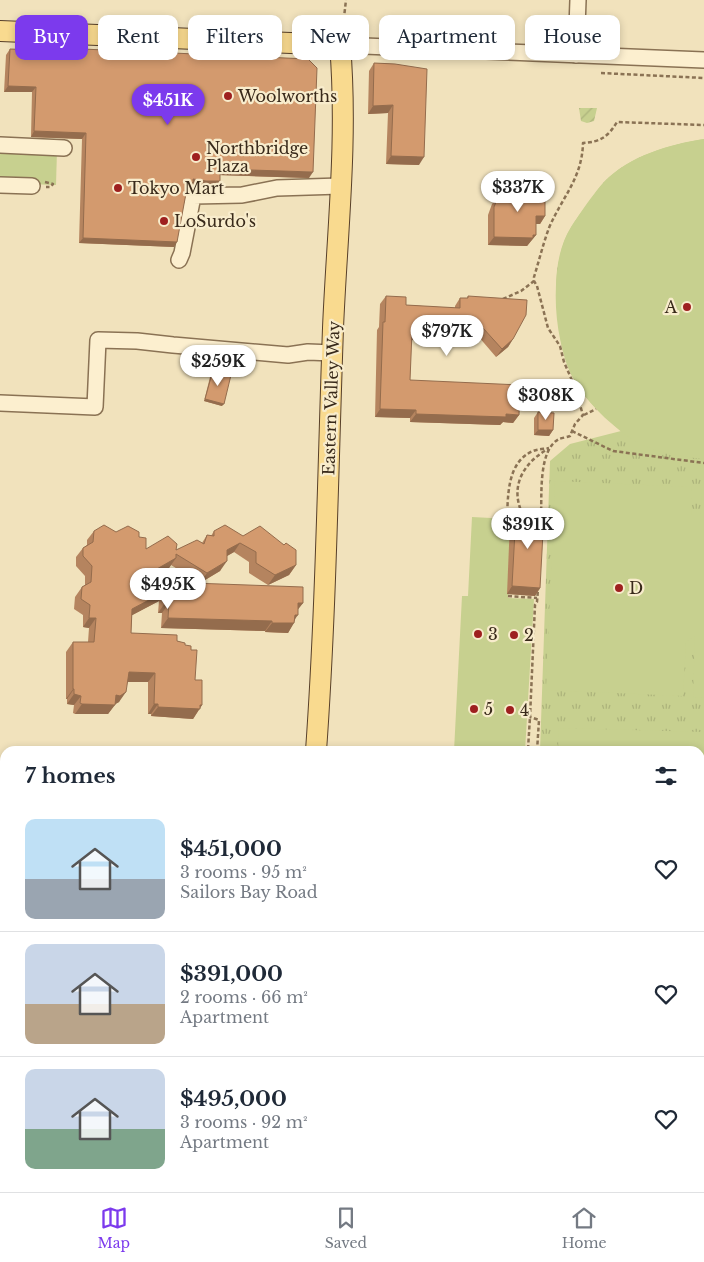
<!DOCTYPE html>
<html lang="en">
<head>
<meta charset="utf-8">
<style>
  body { margin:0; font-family:"Libre Baskerville",serif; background:#f2f2f3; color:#1f2937; height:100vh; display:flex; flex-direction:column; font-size:19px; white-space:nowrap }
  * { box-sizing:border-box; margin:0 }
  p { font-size:16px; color:#747a83 }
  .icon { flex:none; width:28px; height:28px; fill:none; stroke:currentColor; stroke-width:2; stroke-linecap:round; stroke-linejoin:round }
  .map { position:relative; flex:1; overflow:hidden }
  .sheet { position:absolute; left:0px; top:746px; width:705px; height:446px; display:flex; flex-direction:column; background:#fff; border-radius:15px 15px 0 0; box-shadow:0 2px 8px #0003 }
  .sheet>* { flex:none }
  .guide { position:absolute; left:15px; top:15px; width:675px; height:45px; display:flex; gap:10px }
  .price { position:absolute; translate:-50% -42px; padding:0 11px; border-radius:18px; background:#fff; color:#222; font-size:16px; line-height:32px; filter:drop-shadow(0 1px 2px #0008) }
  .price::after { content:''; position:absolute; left:50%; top:30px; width:15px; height:11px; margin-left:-8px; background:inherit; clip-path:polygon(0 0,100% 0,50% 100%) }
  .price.selected { background:#7c3aed; color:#fff }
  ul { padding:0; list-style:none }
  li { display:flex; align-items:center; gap:15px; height:125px; padding:0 25px }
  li+li { border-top:1px solid #e0e1e3 }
  li span { display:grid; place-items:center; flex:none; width:140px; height:100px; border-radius:10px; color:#555 }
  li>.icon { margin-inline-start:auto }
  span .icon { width:60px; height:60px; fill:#fffc; stroke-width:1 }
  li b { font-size:21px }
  h2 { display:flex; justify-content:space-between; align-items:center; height:60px; padding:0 25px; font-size:21px }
  .tag { padding:0 18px; border-radius:10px; background:#fff; box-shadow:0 2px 8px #0003; font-size:18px; line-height:45px }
  .tag.selected { background:#7c3aed; color:#fff }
  .menu { display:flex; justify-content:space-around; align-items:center; height:70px; border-top:1px solid #e0e1e3; background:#fff; font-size:14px; color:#747a83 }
  .menu a { display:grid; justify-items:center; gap:2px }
  .menu .selected { color:#7c3aed }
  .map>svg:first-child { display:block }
  .grass { fill:url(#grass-tufts) }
  .forest { fill:url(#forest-firs) }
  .park { fill:#c7d08f }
  .garden { fill:url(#garden-furrows) }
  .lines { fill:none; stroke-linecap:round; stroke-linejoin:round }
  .minor-casing { stroke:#8a7254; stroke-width:18 }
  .major-casing { stroke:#573f29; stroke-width:22 }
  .path { stroke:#8a7254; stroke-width:2.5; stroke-dasharray:4 2.5; stroke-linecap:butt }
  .minor { stroke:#fcefcf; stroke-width:15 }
  .major { stroke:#f9da8f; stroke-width:20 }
  .wall { fill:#b5845f }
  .shaded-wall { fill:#946c4d }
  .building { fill:#d39a6e; stroke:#946c4d }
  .poi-dot { fill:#9e201f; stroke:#f8eccc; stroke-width:2 }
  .labels { text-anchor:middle; stroke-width:4.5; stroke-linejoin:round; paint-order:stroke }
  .poi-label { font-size:16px; fill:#38291a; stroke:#f8eccc; text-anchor:start }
  .street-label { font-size:16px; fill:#38291a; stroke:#f8eccc }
</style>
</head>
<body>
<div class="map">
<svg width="704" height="1192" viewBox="0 0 704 1192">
  <defs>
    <pattern id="grass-tufts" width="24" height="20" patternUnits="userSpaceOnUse" patternTransform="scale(1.25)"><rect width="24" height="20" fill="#c7d08f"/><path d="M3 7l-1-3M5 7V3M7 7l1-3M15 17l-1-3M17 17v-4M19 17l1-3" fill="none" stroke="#acb37b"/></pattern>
    <pattern id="forest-firs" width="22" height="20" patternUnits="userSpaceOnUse" patternTransform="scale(1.25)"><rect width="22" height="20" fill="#c7d08f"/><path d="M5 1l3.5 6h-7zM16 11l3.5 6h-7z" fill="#acb37b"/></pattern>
    <pattern id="garden-furrows" width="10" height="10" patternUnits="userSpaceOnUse" patternTransform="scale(1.25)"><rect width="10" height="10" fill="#c7d08f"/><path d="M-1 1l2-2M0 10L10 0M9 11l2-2" fill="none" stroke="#acb37b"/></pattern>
  </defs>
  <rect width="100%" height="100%" fill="#f1e2bc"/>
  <path class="grass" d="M704 139V889L700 890V751H540L550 461 570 444 621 431C604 416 587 402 575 382 563 362 560 339 558 316 554 287 555 253 571 227 575 220 581 213 586 206 592 198 598 189 604 182 631 155 669 145 704 139Z"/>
  <g class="forest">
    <polygon points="704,889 704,972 700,975 700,890"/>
    <polygon points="5,1145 5,1188 127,1188 135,1192 0,1192 0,1150"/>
    <polygon points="312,1188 456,1188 454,1192 311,1192"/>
  </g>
  <g class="park">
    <path d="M704 139V459C684 457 664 454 645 446 619 434 587 404 574 379 554 342 550 281 564 242 570 226 593 194 604 182 629 156 670 144 704 139Z"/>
    <polygon points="0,148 57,150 56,185 0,183"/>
    <polygon points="555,481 692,487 691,516 700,523 702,488 704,489 704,698 693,697 695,636 686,642 683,696 546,690"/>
    <polygon points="472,517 510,519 508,598 534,599 525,751 454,751 462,596 468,596"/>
    <polygon points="559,728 704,732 704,856 700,859 700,751 558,751"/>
    <polygon points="409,1188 491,1188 491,1192 308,1192 308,1190 389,1192"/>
  </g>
  <polygon class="garden" points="579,108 597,108 594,121 587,123 581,121"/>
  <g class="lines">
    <defs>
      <g id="minor">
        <polyline points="340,45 704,60"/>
        <polyline points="576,55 578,0"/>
        <polyline points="0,145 64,148"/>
        <polyline points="0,185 32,186"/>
        <polyline points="179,260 182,253 193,196 242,195 277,188 340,186"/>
        <polyline points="0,403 95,407 98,340 137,341 173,345 288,355 308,352 333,353"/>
        <polyline points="0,834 5,835"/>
        <polyline points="0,1096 5,1105"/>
        <polyline points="700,1096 704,1096"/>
        <polyline points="501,1192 501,1188"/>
        <polyline points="593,1192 593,1188"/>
      </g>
      <g id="major">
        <path d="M0 31 340 45C348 139 337 234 333 328 328 469 326 611 316 751"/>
        <polyline points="282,1192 282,1188"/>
      </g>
    </defs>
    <use href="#minor" class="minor-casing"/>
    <use href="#major" class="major-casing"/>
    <g class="path">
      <polyline points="343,26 346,0"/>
      <polyline points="601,73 704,78"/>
      <polyline points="45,182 53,184 50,187 46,187"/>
      <polyline points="503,299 521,291 534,281"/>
      <polyline points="584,415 596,409"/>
      <polyline points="572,431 613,451 704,463"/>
      <path d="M523 515C509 487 523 463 548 449"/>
      <path d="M541 517C542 495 538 450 559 439 562 438 567 437 570 436L575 424 583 415 574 385 564 362 560 346 548 328 537 286 534 281V277C539 261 543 244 549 228 562 197 582 179 583 143 600 142 608 137 617 122L704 125"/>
      <path d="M507 519C508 495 507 462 533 451 538 449 544 449 549 448"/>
      <polyline points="508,596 537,598"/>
      <polyline points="528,749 530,717"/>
      <polyline points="537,751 539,720 530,717 535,605 537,602 538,589"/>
      <polyline points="700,987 704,986"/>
      <polyline points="0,1168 5,1169"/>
      <polyline points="28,1188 33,1192"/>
      <polyline points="262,1192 262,1188"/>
      <polyline points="459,1192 462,1188"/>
    </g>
    <use href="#minor" class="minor"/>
    <use href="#major" class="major"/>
  </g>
  <g class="wall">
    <polygon points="37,47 309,178 220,175 220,181 216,186 202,186 191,184 187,190 174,247 79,243 82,139 31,137 32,92 4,92 6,55 10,49 35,50"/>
    <polygon points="374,63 395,64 419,165 386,164 388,113 368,114 369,71"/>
    <polygon points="498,197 539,198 545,216 540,224 536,224 536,235 527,246 488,245 488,215 492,204"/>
    <polygon points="386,296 406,305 455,308 455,306 460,298 467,298 468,296 513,339 508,347 496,357 478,336 465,341 411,340 410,380 519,415 513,423 503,422 500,425 410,422 410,418 375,417 377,330 379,327 380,304"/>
    <polygon points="213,370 222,406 204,401 211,373"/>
    <polygon points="538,412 553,430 549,436 534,435 534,418"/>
    <polygon points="516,513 540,588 535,596 507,594 510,521"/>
    <polygon points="94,531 116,532 139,537 146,549 176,550 202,543 207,535 211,536 214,531 243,536 296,565 289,575 268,585 249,573 249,562 234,552 227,556 220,571 200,583 171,565 169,568 146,582 303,603 298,609 295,620 288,633 265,632 265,631 161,628 162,613 158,613 159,601 132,615 131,633 177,641 185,645 191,650 195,680 202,705 193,719 151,716 151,714 148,714 148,682 127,682 119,702 115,704 108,714 75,714 73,713 74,705 67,704 67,699 66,699 66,652 73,642 88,642 89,628 83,627 83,615 74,609 75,597 82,587 85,585 85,576 76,566 76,557 83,548 87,545 87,540"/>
    <polygon points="700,1110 704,1192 696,1192 697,1188 700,1188"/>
    <rect x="528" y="1188" width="48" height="4"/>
    <rect x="614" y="1188" width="46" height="4"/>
  </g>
  <g class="shaded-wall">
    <polygon points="8,86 36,87 32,92 4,92"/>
    <polygon points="393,105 388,113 368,114 373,106"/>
    <polygon points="34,131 86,133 82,139 31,137"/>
    <polygon points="391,156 424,157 419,165 386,164"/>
    <polygon points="220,169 313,172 309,178 216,175"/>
    <polygon points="193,179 220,181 216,186 202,186 191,184 184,193"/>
    <polygon points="536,216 545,216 540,224 530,224"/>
    <polygon points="536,235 527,246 488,245 494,237"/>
    <polygon points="83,238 177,242 174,247 79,243"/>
    <polygon points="483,328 478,336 465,341 406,340 412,332"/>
    <polygon points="513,339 508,347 496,357 502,349"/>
    <polygon points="205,399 224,404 222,406 204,401"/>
    <polygon points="380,409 416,410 410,418 375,417"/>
    <polygon points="416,414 506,414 519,415 513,423 503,422 500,425 410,422"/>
    <polygon points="538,430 553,430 549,436 534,435"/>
    <polygon points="240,543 234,552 220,560 227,550"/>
    <polygon points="176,558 169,568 129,591 136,581"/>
    <polygon points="227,561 220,571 200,583 207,573"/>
    <polygon points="296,565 289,575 268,585 275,575"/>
    <polygon points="512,586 540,588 535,596 507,594"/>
    <polygon points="166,591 159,601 125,619 132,609"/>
    <polygon points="165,603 169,603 162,613 158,613"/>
    <polygon points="298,603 303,603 296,612"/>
    <polygon points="295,615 298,615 292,623 294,623 288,633 265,632 272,623"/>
    <polygon points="89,618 96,618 89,628 83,627"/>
    <polygon points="168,618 272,621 265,631 161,628"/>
    <polygon points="129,672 155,673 148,682 122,682"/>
    <polygon points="73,689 74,689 67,699 66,699"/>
    <polygon points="126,692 119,702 114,705 115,705 108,714 75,714 82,704"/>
    <polygon points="74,694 81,696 74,705 67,704"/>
    <polygon points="154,704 158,704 151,714 148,714"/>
    <polygon points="200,705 202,705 193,719 151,716 158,707"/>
    <rect x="700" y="1066" width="4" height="6"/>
    <polygon points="5,1118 5,1122 0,1125 0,1121"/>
  </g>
  <g class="building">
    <polygon points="37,47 308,59 317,68 313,172 220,169 220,181 206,181 193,179 193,182 187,188 177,242 83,238 86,133 34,131 36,87 8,86 10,49 37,50"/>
    <polygon points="374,63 395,64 427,69 424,157 391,156 393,105 373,106"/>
    <polygon points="539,187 539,198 545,198 545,216 536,216 536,235 533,235 533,238 494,237 494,207 498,197 509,188"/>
    <polygon points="386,296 406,297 406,305 460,308 460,298 468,298 468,296 527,300 526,315 513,339 502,349 483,328 470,333 412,332 410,380 520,385 519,415 506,414 506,417 416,414 416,410 380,409 383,322 385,322"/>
    <polygon points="213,370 231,375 224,404 205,399"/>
    <polygon points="538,412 554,413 553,430 538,430"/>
    <polygon points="516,513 544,514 540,588 512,586"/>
    <polygon points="104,525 116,532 128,526 139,532 139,537 146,538 146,549 168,536 177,544 176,550 197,540 204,544 207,535 214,536 214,531 225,525 243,536 260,526 284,545 286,543 296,550 296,565 275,575 256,563 256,552 240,543 227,550 227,561 207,573 176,554 176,558 136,581 303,587 303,603 298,603 298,615 295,615 294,623 272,623 272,621 168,618 169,603 165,603 166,591 132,609 131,633 177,635 177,641 185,643 185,645 191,646 191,650 197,650 195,680 202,680 202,705 200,705 200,709 158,707 158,704 154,704 155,673 129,672 126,692 120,696 116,695 115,705 82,704 80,703 81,696 74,694 74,689 73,689 73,642 94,642 96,618 89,618 90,605 81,599 82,587 91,582 92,566 83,556 83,548 93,542 94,531"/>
    <polygon points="704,1023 704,1066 700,1066 700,1024"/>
    <polygon points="0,1098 2,1102 5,1104 5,1118 0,1121"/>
    <polygon points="700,1110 704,1111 704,1192 700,1192"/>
    <rect x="532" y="1188" width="44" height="4"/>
    <rect x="618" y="1188" width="42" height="4"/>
  </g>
  <g class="poi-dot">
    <circle cx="228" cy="96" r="5"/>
    <circle cx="196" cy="157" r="5"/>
    <circle cx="118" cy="188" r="5"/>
    <circle cx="164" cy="221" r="5"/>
    <circle cx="687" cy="307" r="5"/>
    <circle cx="619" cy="588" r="5"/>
    <circle cx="478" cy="634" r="5"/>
    <circle cx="514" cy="635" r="5"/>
    <circle cx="474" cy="709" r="5"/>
    <circle cx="510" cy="710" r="5"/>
  </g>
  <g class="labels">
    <g class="poi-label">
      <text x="238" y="102">Woolworths</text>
      <text x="206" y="154">Northbridge<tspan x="206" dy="18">Plaza</tspan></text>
      <text x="128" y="194">Tokyo Mart</text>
      <text x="174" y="227">LoSurdo's</text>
      <text x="677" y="313" text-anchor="end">A</text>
      <text x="629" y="594">D</text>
      <text x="488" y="640">3</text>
      <text x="524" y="641">2</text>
      <text x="484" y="715">5</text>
      <text x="520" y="716">4</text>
    </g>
    <g class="street-label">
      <text transform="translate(331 398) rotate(-88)" y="6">Eastern Valley Way</text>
    </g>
  </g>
</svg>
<b class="price selected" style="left:168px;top:126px">$451K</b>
<b class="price" style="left:518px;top:213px">$337K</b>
<b class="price" style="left:447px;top:357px">$797K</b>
<b class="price" style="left:218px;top:387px">$259K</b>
<b class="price" style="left:546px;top:421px">$308K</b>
<b class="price" style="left:528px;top:550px">$391K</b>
<b class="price" style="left:168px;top:610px">$495K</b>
<div class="guide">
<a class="tag selected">Buy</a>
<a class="tag">Rent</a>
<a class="tag">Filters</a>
<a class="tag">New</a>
<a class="tag">Apartment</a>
<a class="tag">House</a>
</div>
<section class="sheet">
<h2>7 homes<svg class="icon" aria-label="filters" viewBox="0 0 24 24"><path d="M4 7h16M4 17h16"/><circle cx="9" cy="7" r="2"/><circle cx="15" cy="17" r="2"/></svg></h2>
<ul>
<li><span style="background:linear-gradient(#bfe0f5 60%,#9aa5b1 0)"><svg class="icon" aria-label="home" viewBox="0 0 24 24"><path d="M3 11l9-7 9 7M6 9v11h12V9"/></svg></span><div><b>$451,000</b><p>3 rooms · 95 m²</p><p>Sailors Bay Road</p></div><svg class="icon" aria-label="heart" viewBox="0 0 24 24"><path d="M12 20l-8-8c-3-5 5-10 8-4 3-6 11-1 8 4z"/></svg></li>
<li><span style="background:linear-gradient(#c9d6e8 60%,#b9a48a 0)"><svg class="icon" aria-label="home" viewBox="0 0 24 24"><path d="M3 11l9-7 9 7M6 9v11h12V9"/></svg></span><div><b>$391,000</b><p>2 rooms · 66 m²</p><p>Apartment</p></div><svg class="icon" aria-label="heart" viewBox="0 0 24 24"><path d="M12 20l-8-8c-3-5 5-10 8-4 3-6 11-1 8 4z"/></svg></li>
<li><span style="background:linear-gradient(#c9d6e8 60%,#7fa58c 0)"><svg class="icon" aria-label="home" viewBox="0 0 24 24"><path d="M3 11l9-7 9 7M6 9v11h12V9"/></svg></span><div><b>$495,000</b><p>3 rooms · 92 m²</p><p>Apartment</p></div><svg class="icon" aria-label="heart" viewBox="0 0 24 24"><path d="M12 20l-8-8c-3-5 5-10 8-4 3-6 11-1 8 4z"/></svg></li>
</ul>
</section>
</div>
<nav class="menu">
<a class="selected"><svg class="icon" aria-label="map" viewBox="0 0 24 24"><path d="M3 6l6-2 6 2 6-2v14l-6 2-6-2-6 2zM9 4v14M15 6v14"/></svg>Map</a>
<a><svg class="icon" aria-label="saved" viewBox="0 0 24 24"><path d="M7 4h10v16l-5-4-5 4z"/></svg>Saved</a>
<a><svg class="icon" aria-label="home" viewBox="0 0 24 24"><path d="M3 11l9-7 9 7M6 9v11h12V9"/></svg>Home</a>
</nav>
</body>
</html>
